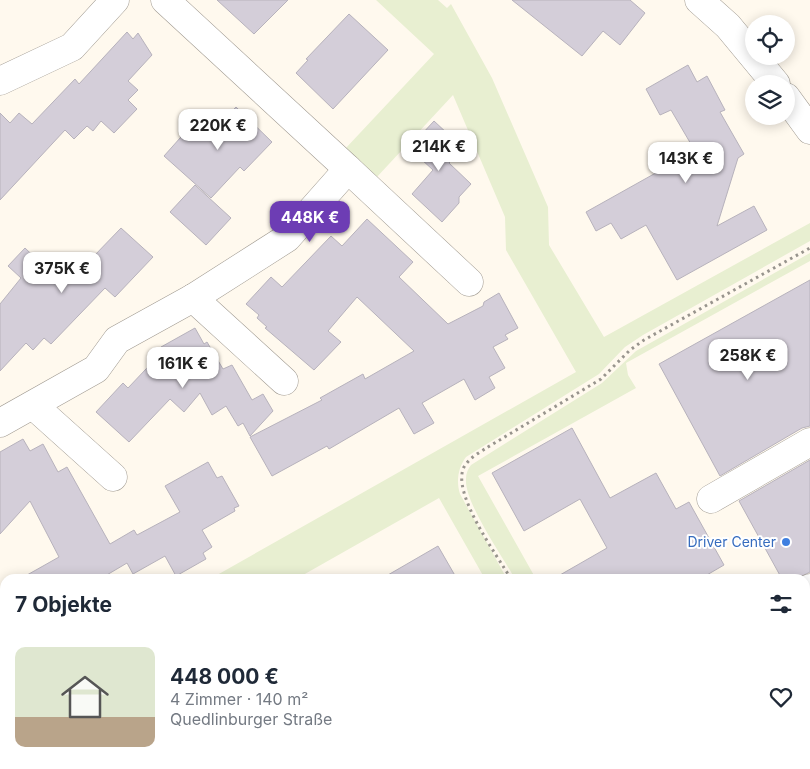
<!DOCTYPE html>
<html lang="de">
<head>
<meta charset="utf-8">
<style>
  body { margin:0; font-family:Inter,sans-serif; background:#f2f2f3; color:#1f2937; height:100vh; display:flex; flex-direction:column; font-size:19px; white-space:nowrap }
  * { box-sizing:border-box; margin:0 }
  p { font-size:16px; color:#747a83 }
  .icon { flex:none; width:28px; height:28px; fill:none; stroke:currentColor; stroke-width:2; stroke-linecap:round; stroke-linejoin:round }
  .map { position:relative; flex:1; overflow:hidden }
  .details { position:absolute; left:0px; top:574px; width:810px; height:196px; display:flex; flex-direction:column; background:#fff; border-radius:15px 15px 0 0; box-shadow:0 2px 12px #0003 }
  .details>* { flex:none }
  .tools { position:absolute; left:745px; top:15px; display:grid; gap:10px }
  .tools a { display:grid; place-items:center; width:50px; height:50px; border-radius:50%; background:#fff; box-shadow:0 2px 12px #0003; font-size:25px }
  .price { position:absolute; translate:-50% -42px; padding:0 11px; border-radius:10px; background:#fff; color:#222; font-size:16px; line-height:32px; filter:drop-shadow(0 1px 2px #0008) }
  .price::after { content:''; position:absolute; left:50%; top:30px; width:15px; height:11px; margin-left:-8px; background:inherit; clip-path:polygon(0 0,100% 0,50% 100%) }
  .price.active { background:#6d3db4; color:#fff }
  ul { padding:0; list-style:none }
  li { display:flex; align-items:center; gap:15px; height:125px; padding:0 15px }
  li+li { border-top:1px solid #e0e1e3 }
  li span { display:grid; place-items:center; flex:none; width:140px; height:100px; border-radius:10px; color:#555 }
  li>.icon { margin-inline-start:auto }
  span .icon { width:60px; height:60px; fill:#fffc; stroke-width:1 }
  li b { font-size:21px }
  h2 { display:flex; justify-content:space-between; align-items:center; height:60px; padding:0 15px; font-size:21px }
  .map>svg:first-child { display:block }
  .green { fill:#e8efd1 }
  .building { fill:#d4ced9; stroke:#b7b2bc }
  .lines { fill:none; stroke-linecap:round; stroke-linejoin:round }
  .minor-casing { stroke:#9f9990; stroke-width:29 }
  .path { stroke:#98948d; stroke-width:3; stroke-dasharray:2.5 4; stroke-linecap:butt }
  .minor { stroke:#fff; stroke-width:28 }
  .shop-dot { fill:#3f7fe0; stroke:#fff; stroke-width:2 }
  .labels { text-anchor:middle; stroke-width:4; stroke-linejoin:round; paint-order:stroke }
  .shop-label { font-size:14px; fill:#366cbe; stroke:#fff; text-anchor:end }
</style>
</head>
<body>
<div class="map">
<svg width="810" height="769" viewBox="0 0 810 769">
  <rect width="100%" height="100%" fill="#fff9ee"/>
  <g class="green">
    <path d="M376 0H438L447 8 451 4 492 78 548 207 549 245 604 337 810 223V241L643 335 625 347 599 374 466 457C458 468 456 481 460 494L507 579H485L439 498 296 579H210L576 372 506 250 505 217 453 95 376 178 345 149 434 54Z"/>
    <path d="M810 253V261L626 363 628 375 636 388 478 476 536 579H515C503 557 464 502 466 479 466 473 468 469 471 465L602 383 636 351Z"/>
    <polygon points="5,694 5,743 0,745 0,697"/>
    <polygon points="641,765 779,765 781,769 643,769"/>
  </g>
  <g class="building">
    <polygon points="217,0 288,0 254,34"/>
    <polygon points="512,0 630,0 645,13 620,45 603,31 582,56"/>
    <polygon points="349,14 388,50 333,109 296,73 308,60 306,59"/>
    <polygon points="127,32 133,39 138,33 152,55 128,81 138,90 128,100 137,109 114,133 101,121 93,131 87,126 74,139 65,130 0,200 0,113 10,123 19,113 32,124 75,79 79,84"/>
    <polygon points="688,65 697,82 707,76 725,110 720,112 744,154 738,158 717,226 754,206 767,230 677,280 646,225 621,239 611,223 596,231 586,212 695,151 671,110 660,115 646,89"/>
    <polygon points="236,107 272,142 244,171 240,167 211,198 164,156 197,119 212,133"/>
    <polygon points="434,121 463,148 449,163 471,184 459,197 459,203 442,222 412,194 433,170 409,148"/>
    <polygon points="195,185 231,218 206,245 170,212"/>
    <polygon points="367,219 413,262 399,277 448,324 483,306 484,302 499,293 518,328 505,335 508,339 493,347 505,368 489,377 495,388 475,400 464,379 422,403 434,423 414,434 399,408 329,449 327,446 272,476 250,437 322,400 320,398 363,374 365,379 414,351 357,297 328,331 341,342 314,370 265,328 267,327 257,318 259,315 246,304 271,277 282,287 331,236 342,246"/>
    <polygon points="121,228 153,257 115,297 105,288 51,344 44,338 33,350 26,343 0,371 0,304 21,278 8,266 25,248 65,286"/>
    <polygon points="810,280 810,426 802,428 720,476 659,364"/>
    <polygon points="195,328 204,344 207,342 223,369 232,365 252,400 263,394 273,411 250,436 243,423 238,426 226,406 212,415 200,393 184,412 170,399 129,442 96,412 123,383 128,388 163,351 161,347"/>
    <polygon points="572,428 610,498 656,473 676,509 689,502 724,565 700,579 553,579 607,548 580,499 524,531 492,473"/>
    <polygon points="23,439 30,451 43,444 58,472 67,467 110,544 134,530 137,535 180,512 165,486 208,462 217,478 222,476 239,506 234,508 235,511 202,530 212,547 203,553 206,559 176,576 165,556 133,574 127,563 100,579 20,579 59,557 30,501 0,534 0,452"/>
    <polygon points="810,460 810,572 796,579 782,579 739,501"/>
    <polygon points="438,546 457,579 381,579"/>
  </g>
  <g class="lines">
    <defs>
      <g id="minor">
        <polyline points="699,0 728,26 776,84"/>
        <polyline points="0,81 72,47 115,0"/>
        <polyline points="786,97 810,130"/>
        <polyline points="348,169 469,282"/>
        <polyline points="193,298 284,381"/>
        <polyline points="34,406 113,477"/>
        <polyline points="0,423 96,369 117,340 193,298 287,238 348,169 165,0"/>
        <polyline points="711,499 810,442"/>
        <polyline points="805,591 810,588"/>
        <polyline points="223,765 225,769"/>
        <polyline points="446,765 448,769"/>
        <polyline points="416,769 423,765"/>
      </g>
    </defs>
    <use href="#minor" class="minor-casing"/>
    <path class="path" d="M511 579C497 555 451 493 464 467 469 458 480 452 488 447L601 379 630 350 644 340 810 248"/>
    <use href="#minor" class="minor"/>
  </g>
  <circle class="shop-dot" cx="786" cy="542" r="5"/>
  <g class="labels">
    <g class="shop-label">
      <text x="776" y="547">Driver Center</text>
    </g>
  </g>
</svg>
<div class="tools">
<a><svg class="icon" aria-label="locate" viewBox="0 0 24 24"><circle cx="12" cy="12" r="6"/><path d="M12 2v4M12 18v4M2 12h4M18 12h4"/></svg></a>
<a><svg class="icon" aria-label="layers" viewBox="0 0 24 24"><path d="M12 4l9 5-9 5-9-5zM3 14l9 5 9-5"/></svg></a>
</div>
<b class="price" style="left:218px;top:151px">220K €</b>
<b class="price" style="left:439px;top:172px">214K €</b>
<b class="price" style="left:686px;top:184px">143K €</b>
<b class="price active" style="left:310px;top:243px">448K €</b>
<b class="price" style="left:62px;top:294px">375K €</b>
<b class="price" style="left:748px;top:381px">258K €</b>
<b class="price" style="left:183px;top:389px">161K €</b>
<section class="details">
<h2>7 Objekte<svg class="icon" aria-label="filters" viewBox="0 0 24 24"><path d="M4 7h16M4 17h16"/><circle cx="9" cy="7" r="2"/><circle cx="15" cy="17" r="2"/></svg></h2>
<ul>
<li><span style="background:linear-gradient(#dfe7d0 70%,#b9a48a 0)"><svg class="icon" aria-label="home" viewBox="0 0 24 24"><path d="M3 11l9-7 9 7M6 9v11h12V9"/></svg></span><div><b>448 000 €</b><p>4 Zimmer · 140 m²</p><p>Quedlinburger Straße</p></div><svg class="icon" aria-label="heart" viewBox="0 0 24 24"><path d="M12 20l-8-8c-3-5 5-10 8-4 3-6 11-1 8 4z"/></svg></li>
</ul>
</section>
</div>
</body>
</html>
